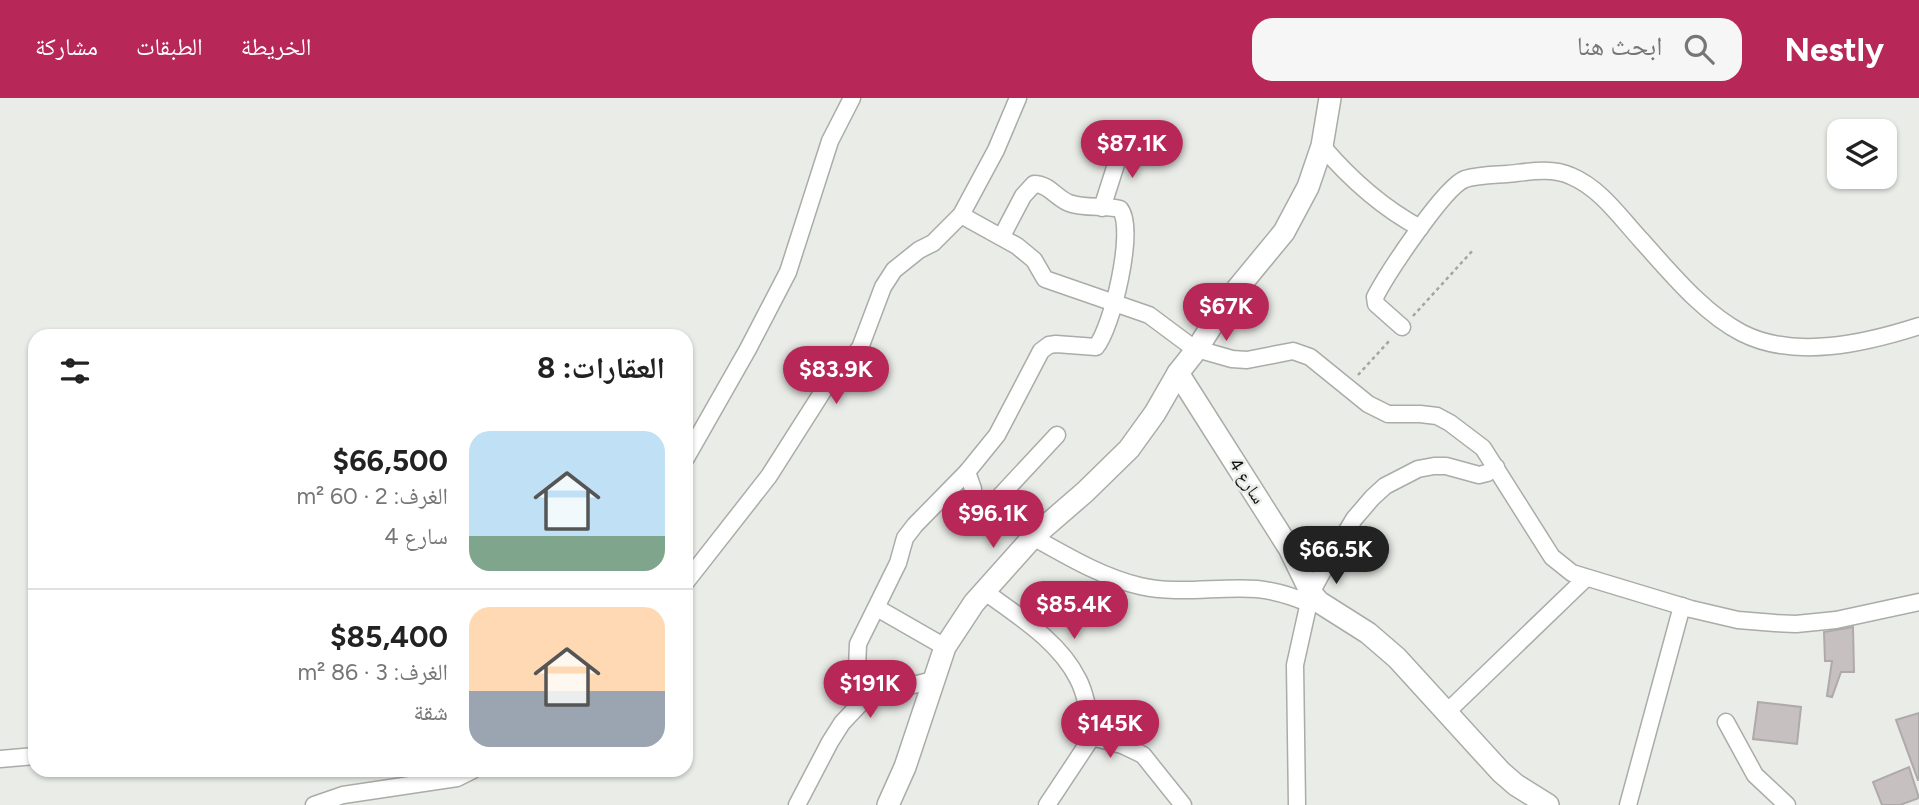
<!DOCTYPE html>
<html lang="ar">
<head>
<meta charset="utf-8">
<style>
  body { margin:0; font-family:Figtree,"Noto Naskh Arabic",sans-serif; background:#f6f6f6; color:#222; direction:rtl; height:100vh; display:flex; flex-direction:column; font-size:26px; white-space:nowrap }
  * { box-sizing:border-box; margin:0 }
  p { font-size:23px; color:#767676 }
  .icon { flex:none; width:38px; height:38px; fill:none; stroke:currentColor; stroke-width:2; stroke-linecap:round; stroke-linejoin:round }
  .map { position:relative; flex:1; overflow:hidden; direction:ltr }
  .drawer { position:absolute; left:28px; top:231px; width:665px; height:448px; display:flex; flex-direction:column; background:#fff; border-radius:21px; box-shadow:0 2px 5px #0004; direction:rtl }
  .drawer>* { flex:none }
  .buttons { position:absolute; left:1827px; top:21px; display:grid; gap:14px }
  .buttons a { display:grid; place-items:center; width:70px; height:70px; border-radius:14px; background:#fff; box-shadow:0 2px 5px #0004; font-size:35px }
  .price { position:absolute; translate:-50% -60px; padding:0 16px; border-radius:24px; background:#b72858; color:#fff; font-size:23px; line-height:46px; filter:drop-shadow(0 2px 4px #0008) }
  .price::after { content:''; position:absolute; left:50%; top:42px; width:21px; height:16px; margin-left:-10px; background:inherit; clip-path:polygon(0 0,100% 0,50% 100%) }
  .price.current { background:#222; color:#fff }
  ul { padding:0; list-style:none }
  li { display:flex; align-items:center; gap:21px; height:175px; padding:0 28px }
  li+li { border-top:2px solid #e0e0e0 }
  li span { display:grid; place-items:center; flex:none; width:196px; height:140px; border-radius:21px; color:#555 }
  li>.icon { margin-inline-start:auto }
  span .icon { width:84px; height:84px; fill:#fffc; stroke-width:1 }
  li b { font-size:30px }
  h2 { display:flex; justify-content:space-between; align-items:center; height:84px; padding:0 28px; font-size:30px }
  header { display:flex; align-items:center; gap:42px; box-sizing:border-box; height:98px; padding:0 35px; background:#b72858; color:#fff }
  header strong { font-size:33px }
  nav { display:flex; gap:38px; margin-inline-start:auto; font-size:24px }
  .search { width:490px; height:63px; background:#f6f6f6; display:flex; align-items:center; gap:18px; box-sizing:border-box; padding:0 24px; border-radius:21px; color:#767676; font-size:26px }
  .map>svg:first-child { display:block }
  .building { fill:#c6c0c1; stroke:#b0a9aa; stroke-width:2 }
  .lines { fill:none; stroke-linecap:round; stroke-linejoin:round }
  .minor-casing { stroke:#a9aca7; stroke-width:19 }
  .major-casing { stroke:#a9aca7; stroke-width:24 }
  .path { stroke:#a2a5a1; stroke-width:2.5; stroke-dasharray:3.5 3.5; stroke-linecap:butt }
  .minor { stroke:#fff; stroke-width:16 }
  .major { stroke:#fff; stroke-width:21 }
  .labels { text-anchor:middle; stroke-width:5; stroke-linejoin:round; paint-order:stroke }
  .street-label { font-size:18px; fill:#10110f; stroke:#e9ece7 }
</style>
</head>
<body>
<header>
<strong>Nestly</strong>
<div class="search"><svg class="icon" aria-label="search" viewBox="0 0 24 24"><circle cx="10" cy="10" r="6"/><path d="M15 15l6 6"/></svg>ابحث هنا</div>
<nav><a>الخريطة</a><a>الطبقات</a><a>مشاركة</a></nav>
</header>
<div class="map">
<svg width="1919" height="707" viewBox="0 0 1919 707">
  <rect width="100%" height="100%" fill="#e9ece7"/>
  <g class="building">
    <polygon points="1853,529 1854,574 1841,574 1832,599 1827,598 1832,563 1825,563 1824,534"/>
    <polygon points="1758,604 1801,609 1797,646 1753,641"/>
    <polygon points="1919,615 1919,682 1918,682 1896,622"/>
    <polygon points="1909,669 1919,700 1900,707 1882,707 1873,684"/>
  </g>
  <g class="lines">
    <defs>
      <g id="minor">
        <path d="M1322 48C1351 82 1381 109 1420 130"/>
        <path d="M1102 110 1120 54C1129 41 1140 44 1154 45"/>
        <polyline points="961,117 1017,148 1034,162 1045,181 1149,217 1188,246 1197,251 1232,261 1247,262 1293,253 1310,259 1368,306 1388,316 1420,316 1437,318 1450,325 1483,350 1552,459 1572,475 1691,511 1738,522 1775,525 1796,526 1836,522 1919,504"/>
        <path d="M1402 229 1376 206 1375 199C1387 176 1444 89 1465 81 1478 77 1494 77 1507 76 1528 74 1551 69 1571 78 1600 90 1620 119 1641 142 1670 174 1703 215 1742 235 1795 262 1866 245 1919 228"/>
        <polyline points="686,360 748,251 788,174 830,43 852,0"/>
        <polyline points="967,374 973,391 969,420 971,424 975,425 1057,337"/>
        <path d="M1033 439C1067 458 1102 479 1140 488 1179 497 1218 488 1257 491 1275 493 1292 498 1308 505"/>
        <polyline points="686,484 769,378 825,290 860,250 883,189 894,172 919,152 933,145 961,117 996,52 1018,0"/>
        <path d="M984 493C1018 518 1059 543 1078 581 1087 598 1090 621 1092 639"/>
        <polyline points="877,510 945,549"/>
        <polyline points="862,600 933,582"/>
        <polyline points="1448,613 1586,480"/>
        <polyline points="1726,624 1755,677 1787,707"/>
        <polyline points="0,661 35,658"/>
        <polyline points="314,707 343,697 457,680 473,672"/>
        <path d="M797 707 830 644 842 625 859 607 862 600 857 570 858 546 898 465 905 440 915 427 967 374 997 337 1041 253 1049 247 1056 246 1096 249C1112 230 1136 131 1120 111 1103 107 1085 111 1069 105 1056 100 1049 86 1034 86L1023 98 1002 138"/>
        <polyline points="1047,707 1092,639 1122,647 1143,657 1183,707"/>
        <polyline points="1297,707 1295,567 1311,495 1324,471 1354,421 1372,400 1385,388 1418,371 1434,368 1446,368 1479,377 1487,375 1496,369"/>
        <polyline points="1628,707 1682,508"/>
      </g>
      <g id="major">
        <polyline points="1178,275 1289,450 1311,495 1319,504 1368,535 1397,560 1501,674 1516,687 1548,707"/>
        <polyline points="888,707 905,669 945,549 974,505 1033,439 1085,394 1129,351 1155,315 1178,275 1197,251 1228,202 1284,134 1308,89 1322,48 1330,0"/>
      </g>
    </defs>
    <use href="#minor" class="minor-casing"/>
    <use href="#major" class="major-casing"/>
    <g class="path">
      <polyline points="1413,218 1474,151"/>
      <polyline points="1358,277 1391,241"/>
    </g>
    <use href="#minor" class="minor"/>
    <use href="#major" class="major"/>
  </g>
  <g class="labels">
    <g class="street-label">
      <text transform="translate(1247 383) rotate(57)" y="6">سارع 4</text>
    </g>
  </g>
</svg>
<div class="buttons">
<a><svg class="icon" aria-label="layers" viewBox="0 0 24 24"><path d="M12 4l9 5-9 5-9-5zM3 14l9 5 9-5"/></svg></a>
</div>
<b class="price" style="left:1132px;top:82px">$87.1K</b>
<b class="price" style="left:1226px;top:245px">$67K</b>
<b class="price" style="left:836px;top:308px">$83.9K</b>
<b class="price" style="left:993px;top:452px">$96.1K</b>
<b class="price current" style="left:1336px;top:488px">$66.5K</b>
<b class="price" style="left:1074px;top:543px">$85.4K</b>
<b class="price" style="left:870px;top:622px">$191K</b>
<b class="price" style="left:1110px;top:662px">$145K</b>
<section class="drawer">
<h2>العقارات: 8<svg class="icon" aria-label="filters" viewBox="0 0 24 24"><path d="M4 7h16M4 17h16"/><circle cx="9" cy="7" r="2"/><circle cx="15" cy="17" r="2"/></svg></h2>
<ul>
<li><span style="background:linear-gradient(#bfe0f5 75%,#7fa58c 0)"><svg class="icon" aria-label="home" viewBox="0 0 24 24"><path d="M3 11l9-7 9 7M6 9v11h12V9"/></svg></span><div><b>$66,500</b><p>الغرف: 2 · 60 m²</p><p>سارع 4</p></div></li>
<li><span style="background:linear-gradient(#ffd9b3 60%,#9aa5b1 0)"><svg class="icon" aria-label="home" viewBox="0 0 24 24"><path d="M3 11l9-7 9 7M6 9v11h12V9"/></svg></span><div><b>$85,400</b><p>الغرف: 3 · 86 m²</p><p>شقة</p></div></li>
</ul>
</section>
</div>
</body>
</html>
